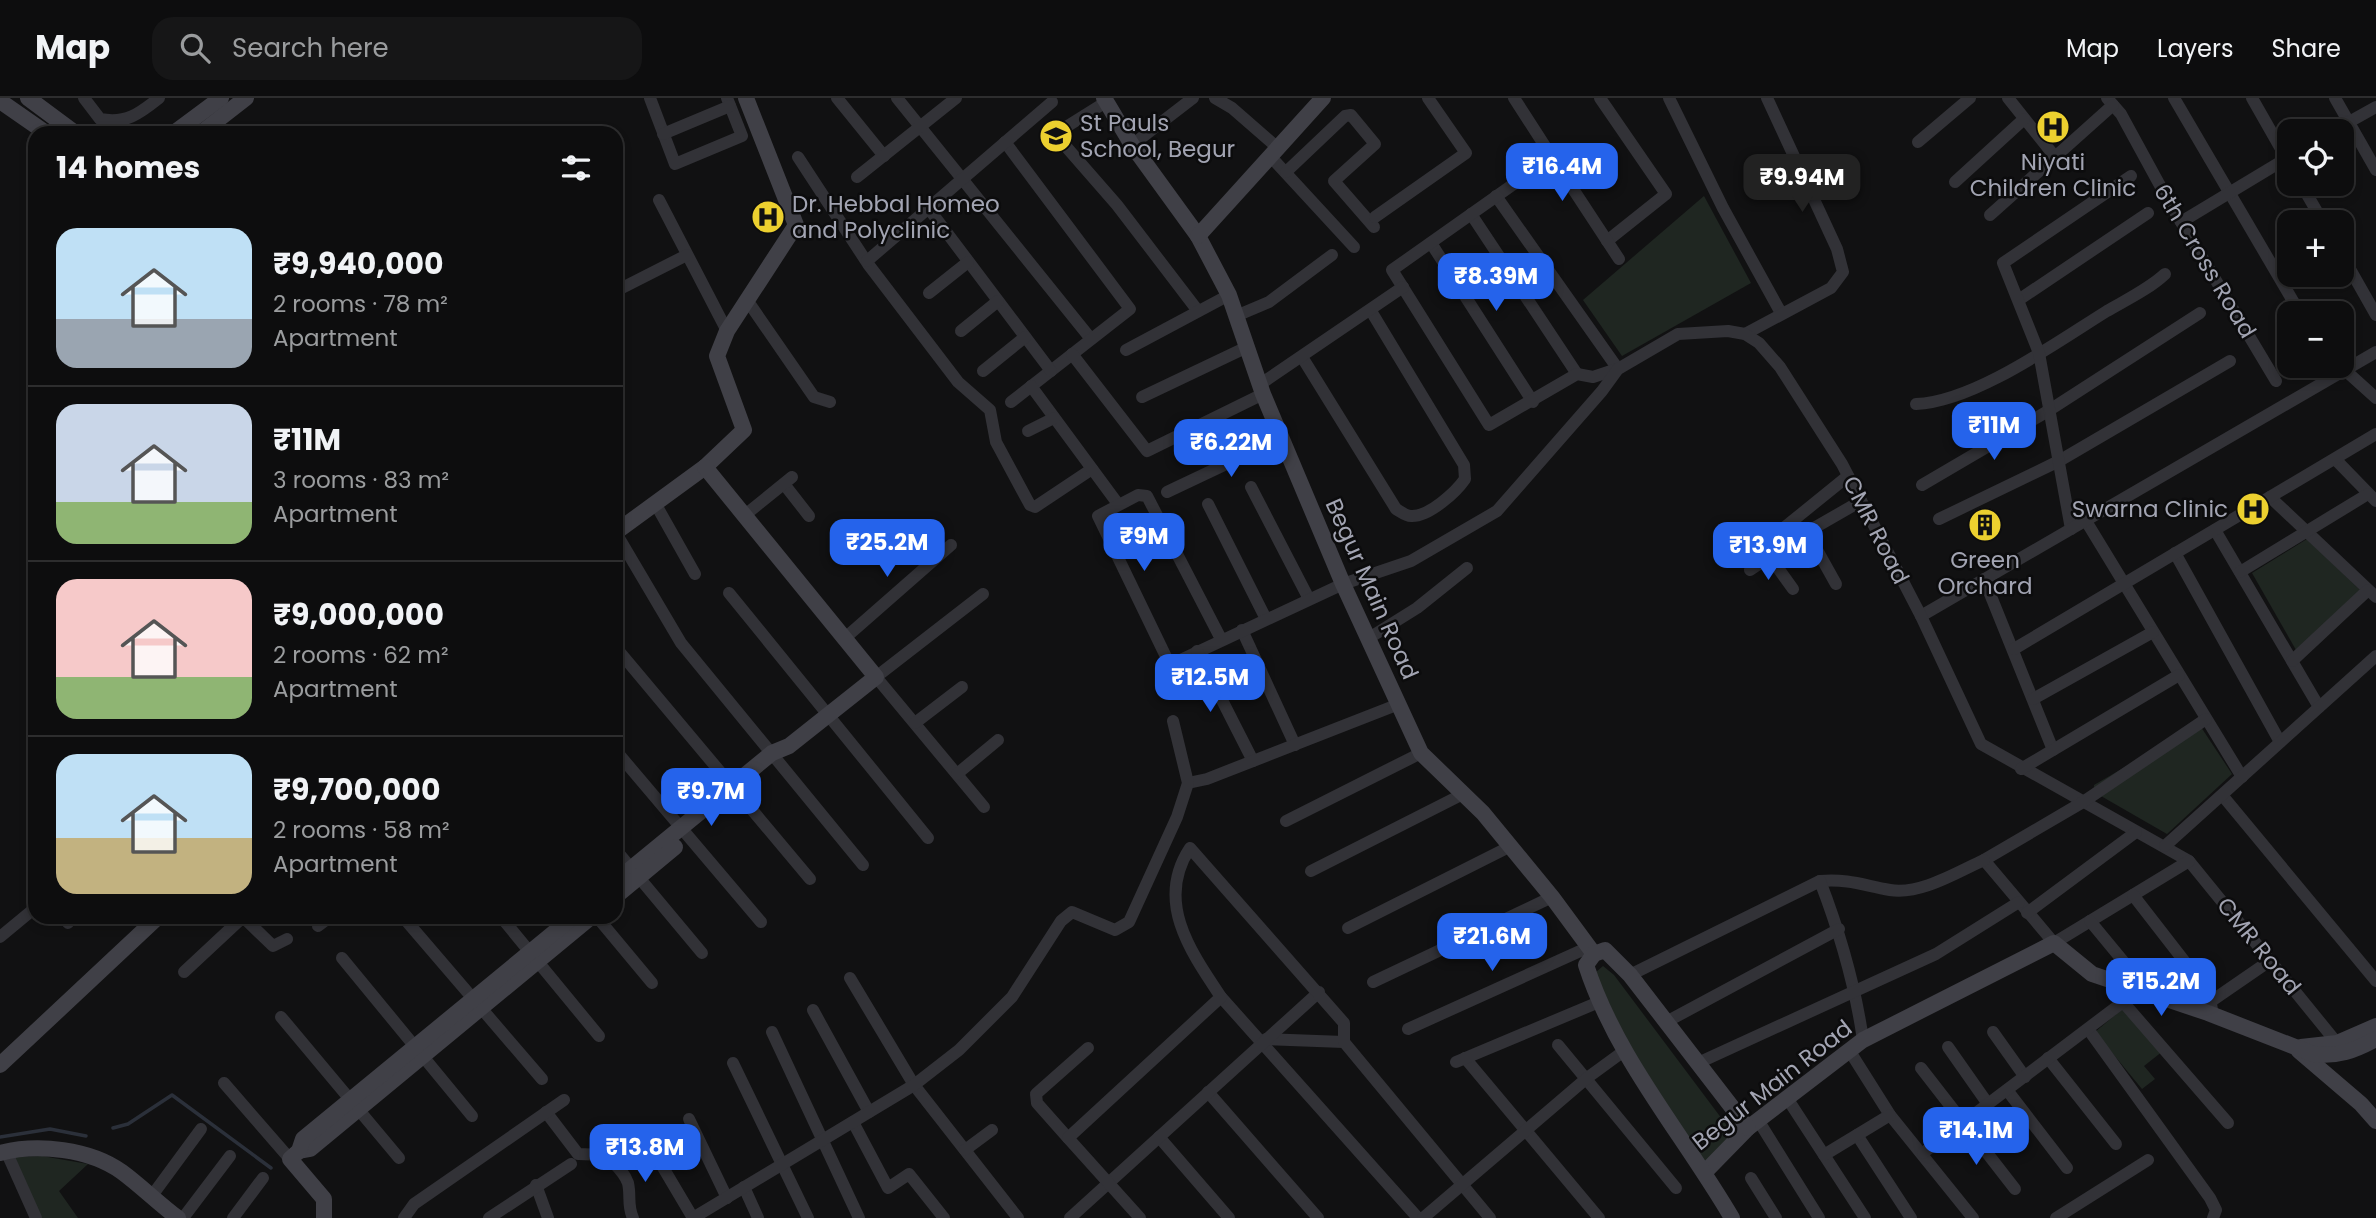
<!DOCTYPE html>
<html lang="en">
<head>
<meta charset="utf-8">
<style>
  body { margin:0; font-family:Poppins,sans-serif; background:#161617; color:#f1f3f6; height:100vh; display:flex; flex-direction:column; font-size:26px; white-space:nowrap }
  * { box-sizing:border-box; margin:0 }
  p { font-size:23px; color:#9a9c9e }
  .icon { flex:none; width:38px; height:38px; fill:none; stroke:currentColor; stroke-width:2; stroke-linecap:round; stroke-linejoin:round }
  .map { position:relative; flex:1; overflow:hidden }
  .panel { position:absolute; left:28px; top:28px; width:595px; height:798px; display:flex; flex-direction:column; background:#0d0d0e; border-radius:21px; box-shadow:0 4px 10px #0003,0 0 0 2px #2d2d2e }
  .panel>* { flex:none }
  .controls { position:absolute; left:2277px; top:21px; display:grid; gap:14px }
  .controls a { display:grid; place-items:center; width:77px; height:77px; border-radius:14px; background:#0d0d0e; box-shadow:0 4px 10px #0003,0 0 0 2px #2d2d2e; font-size:35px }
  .price { position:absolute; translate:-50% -60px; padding:0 16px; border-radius:14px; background:#2563eb; color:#fff; font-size:23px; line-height:46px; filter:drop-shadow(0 2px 4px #0008) }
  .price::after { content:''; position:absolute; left:50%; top:42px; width:21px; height:16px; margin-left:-10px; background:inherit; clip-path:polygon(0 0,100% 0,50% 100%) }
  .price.on { background:#222; color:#fff }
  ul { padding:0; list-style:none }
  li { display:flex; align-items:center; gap:21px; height:175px; padding:0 28px }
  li+li { border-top:2px solid #2d2d2e }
  li span { display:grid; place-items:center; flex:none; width:196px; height:140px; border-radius:21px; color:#555 }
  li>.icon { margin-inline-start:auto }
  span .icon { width:84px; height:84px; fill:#fffc; stroke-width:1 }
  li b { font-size:30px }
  h2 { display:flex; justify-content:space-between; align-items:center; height:84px; padding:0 28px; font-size:30px }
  header { display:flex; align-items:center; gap:42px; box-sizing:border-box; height:98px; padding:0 35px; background:#0d0d0e; border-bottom:2px solid #2d2d2e }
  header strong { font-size:33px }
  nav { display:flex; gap:38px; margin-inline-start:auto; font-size:24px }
  .search { width:490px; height:63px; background:#161617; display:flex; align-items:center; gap:18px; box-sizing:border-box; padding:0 24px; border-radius:21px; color:#9a9c9e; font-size:26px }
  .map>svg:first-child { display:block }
  .green { fill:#1f2621 }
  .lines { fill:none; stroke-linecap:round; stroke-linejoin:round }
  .stream { stroke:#2b303a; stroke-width:3.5 }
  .street { stroke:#323237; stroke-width:12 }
  .secondary { stroke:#404047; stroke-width:16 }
  .labels { text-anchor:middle; stroke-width:5; stroke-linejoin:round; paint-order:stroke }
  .poi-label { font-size:23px; fill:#a2a4b2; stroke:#0c0c0d; text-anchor:start }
  .street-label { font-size:23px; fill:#a2a4b2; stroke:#0c0c0d }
</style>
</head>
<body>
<header>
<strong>Map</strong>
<div class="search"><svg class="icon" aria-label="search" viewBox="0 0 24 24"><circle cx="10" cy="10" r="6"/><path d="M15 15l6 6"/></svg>Search here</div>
<nav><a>Map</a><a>Layers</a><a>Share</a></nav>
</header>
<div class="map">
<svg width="2376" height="1120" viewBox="0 0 2376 1120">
  <rect width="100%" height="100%" fill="#111112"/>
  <g class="green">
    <polygon points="1704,98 1751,185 1622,258 1583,202"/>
    <polygon points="2307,441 2360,492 2296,552 2252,475"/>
    <polygon points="2199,626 2232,676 2167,736 2094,694 2094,687"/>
    <polygon points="1603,868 1614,877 1734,1037 1705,1067 1626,942 1595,875"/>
    <polygon points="2126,908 2163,953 2144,968 2155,981 2142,991 2095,934"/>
    <polygon points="42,1058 88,1066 59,1093 78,1120 38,1120 11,1059"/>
  </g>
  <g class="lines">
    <g class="stream">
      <polyline points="113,1030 128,1026 172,997 271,1070"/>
      <polyline points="0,1039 50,1031 86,1038"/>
    </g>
    <g class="street">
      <path d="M84 0 100 21C126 26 139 16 159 0"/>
      <polyline points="650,0 675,66 742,38 727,0"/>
      <polyline points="837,0 884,58"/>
      <polyline points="897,0 1091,241"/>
      <polyline points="1215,0 1232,10 1279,51"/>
      <polyline points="1514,0 1552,59"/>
      <polyline points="1600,0 1666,96 1607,143"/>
      <polyline points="1669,0 1723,110 1781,215"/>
      <polyline points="2008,0 2056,60"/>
      <polyline points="2107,0 2121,16 2169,104 2276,283"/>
      <polyline points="2174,0 2300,215"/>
      <polyline points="2252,0 2289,65"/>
      <polyline points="2335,0 2376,72"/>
      <polyline points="1106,4 1058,34 1062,44 1117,107 1198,213"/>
      <polyline points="2333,33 2376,9"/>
      <polyline points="663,36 730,8"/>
      <polyline points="1005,44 1130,211 1011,304"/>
      <polyline points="1918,44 1970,0"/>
      <polyline points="1132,47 1193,0"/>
      <polyline points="798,59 868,166 958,284 990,312 996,344 1030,407 1035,409 1092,371"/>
      <polyline points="1272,60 1354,149"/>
      <polyline points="1286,74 1345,18 1351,17 1375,46 1334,83 1374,129"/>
      <polyline points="857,79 956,0"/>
      <polyline points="1955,84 2024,21"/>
      <polyline points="2301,86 2323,124"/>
      <polyline points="1496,98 1618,271"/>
      <polyline points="659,102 727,233"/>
      <polyline points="929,111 1051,273"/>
      <polyline points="1471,116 1577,276"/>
      <polyline points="1990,117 2113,7"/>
      <polyline points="1375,119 1466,55 1428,0"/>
      <polyline points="2181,124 2289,59"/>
      <polyline points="1431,145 1533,304"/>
      <polyline points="2342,157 2376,217"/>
      <polyline points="867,163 1052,4"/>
      <polyline points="616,193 687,157"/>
      <polyline points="929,195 968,164"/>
      <polyline points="2020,201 2148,115"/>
      <polyline points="747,202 814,299 830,304"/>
      <polyline points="1236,218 1269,204 1332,157"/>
      <polyline points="961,233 998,203"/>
      <polyline points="1745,236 1831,190 1843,174 1837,151 1767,0"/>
      <polyline points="1126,252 1229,197"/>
      <polyline points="1072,256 1147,353 1263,296"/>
      <path d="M1302 259 1396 411C1401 414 1406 418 1411 418 1429 419 1456 394 1465 381L1464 367 1371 213"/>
      <polyline points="1617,271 1593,279 1577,276 1489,327 1392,172 1552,59 1619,161"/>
      <polyline points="983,273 1025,239"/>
      <polyline points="2346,273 2376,300"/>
      <polyline points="1259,287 1403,189"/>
      <polyline points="1031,288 1118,406"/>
      <polyline points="1142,299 1245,250"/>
      <path d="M1916 306C1974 304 2057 244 2107 213 2126 202 2149 191 2165 176"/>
      <polyline points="1028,333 1054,320"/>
      <polyline points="2335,361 2376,403"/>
      <polyline points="784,386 809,418"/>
      <polyline points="1922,387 2048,313 2200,215"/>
      <polyline points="1251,389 1309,501"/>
      <polyline points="1167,394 1281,340"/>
      <polyline points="2270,399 2376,499"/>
      <polyline points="655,405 695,476"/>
      <polyline points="1208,406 1266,521"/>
      <polyline points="745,417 792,379"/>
      <polyline points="1939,421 2059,363 2230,263"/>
      <polyline points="2086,423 2242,679"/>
      <polyline points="1785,429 1848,378"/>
      <polyline points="2071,431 2039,255 2003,165 2131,78"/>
      <polyline points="2215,432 2319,609"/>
      <polyline points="1807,434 1836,486"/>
      <polyline points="616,435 681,545 863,767"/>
      <polyline points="2175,455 2280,644"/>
      <polyline points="1770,459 1793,491"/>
      <polyline points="1750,472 1807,434 1861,403"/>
      <polyline points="2240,474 2368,396"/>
      <polyline points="1984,481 2053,652"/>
      <polyline points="729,495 928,740"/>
      <polyline points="983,496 876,579 984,709"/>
      <polyline points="1921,518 2376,254"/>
      <polyline points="1242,532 1295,647"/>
      <polyline points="845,540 951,447"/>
      <polyline points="1369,540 1417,510 1467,470"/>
      <polyline points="1221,541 1147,398 1138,397 1098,418 1170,567 1343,486 1411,463 1497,413 1602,293 1618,271 1678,236 1728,233 1745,236 1759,245 1780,269 1842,366 1921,518 1981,646 2189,763 2337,945 2343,948"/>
      <polyline points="2014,551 2376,336"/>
      <polyline points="618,552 810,781"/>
      <polyline points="1197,553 1253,663"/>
      <polyline points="2292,563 2368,492"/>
      <polyline points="2033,601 2153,534"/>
      <polyline points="915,625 962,589"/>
      <polyline points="616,653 761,824"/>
      <polyline points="2021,671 2179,577"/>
      <polyline points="957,676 998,642"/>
      <polyline points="1188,685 1207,681 1399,606"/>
      <polyline points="2222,697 2376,883"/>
      <polyline points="1286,723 1421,655"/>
      <polyline points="2165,748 2376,558"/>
      <polyline points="616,752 702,855"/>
      <polyline points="2189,763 2054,845 1984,762 2083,704 2206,621"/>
      <polyline points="1311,773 1463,696"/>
      <path d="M1820 783C1850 781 1862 787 1890 792 1921 797 1957 774 1984 762"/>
      <polyline points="2133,797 2209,895 2213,917"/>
      <polyline points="2027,815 2136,734"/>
      <polyline points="63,819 68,825"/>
      <polyline points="243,819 273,848 287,841"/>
      <polyline points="403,819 542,981"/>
      <polyline points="501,819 599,938"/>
      <polyline points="597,819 652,885"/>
      <polyline points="318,828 330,819"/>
      <polyline points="1348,830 1511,748"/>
      <polyline points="0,839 35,810"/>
      <polyline points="342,860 472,1018"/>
      <polyline points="184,874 243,819"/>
      <path d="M1630 877 1820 783C1840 835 1855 886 1863 942"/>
      <polyline points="850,880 914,987 1018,1120"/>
      <polyline points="1373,884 1552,799"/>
      <polyline points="1221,899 1418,1120"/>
      <polyline points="2123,904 2228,1025"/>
      <polyline points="2210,904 2271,862"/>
      <polyline points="813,912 869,1014"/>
      <polyline points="281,919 399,1060"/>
      <polyline points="1666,924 1839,831"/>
      <polyline points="1408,931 1589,849"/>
      <polyline points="2088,931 2210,1100 2216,1112 2213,1120"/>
      <polyline points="772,934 859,1120"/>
      <polyline points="1993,934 2025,979"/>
      <polyline points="1266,941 1344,944"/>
      <polyline points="1558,947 1676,1090"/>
      <polyline points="1948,949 1988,1006"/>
      <polyline points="1849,952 1890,1017 1973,1120"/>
      <polyline points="1465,960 1599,1120"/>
      <polyline points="2048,960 2116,1046"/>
      <polyline points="1456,964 1599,904"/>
      <polyline points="733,965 808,1120"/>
      <polyline points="1698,965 1936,856 2019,804"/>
      <polyline points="1921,970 2015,1091"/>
      <polyline points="224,985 290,1061"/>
      <polyline points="2007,992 2067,1070"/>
      <polyline points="1208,994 1318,1120"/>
      <polyline points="1787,1000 1865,1120"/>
      <path d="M546 1014 578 1056 606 1057C614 1066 624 1073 628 1085 631 1098 627 1107 633 1120"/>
      <polyline points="689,1021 727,1100"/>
      <polyline points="1758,1022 1819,1120"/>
      <polyline points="853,1024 888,1090 909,1076 944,1120"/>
      <polyline points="642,1034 693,1120"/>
      <polyline points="1857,1037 1911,1120"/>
      <polyline points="1159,1039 1229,1120"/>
      <polyline points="1068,1040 1037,1005 1036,996 1088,950"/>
      <polyline points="965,1052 992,1032"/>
      <polyline points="6,1053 36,1120"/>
      <polyline points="1923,1055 2123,904 2132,892 2128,869 2090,823"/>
      <polyline points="1824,1057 1890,1017"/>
      <polyline points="1751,1080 1776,1120"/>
      <polyline points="536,1087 548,1120"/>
      <polyline points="744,1089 758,1120"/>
      <polyline points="151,1099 201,1031"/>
      <polyline points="183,1120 230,1058"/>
      <polyline points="233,1120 263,1080"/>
      <polyline points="404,1120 414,1106 564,1002"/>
      <polyline points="489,1120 571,1066"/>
      <polyline points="693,1120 914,987 959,952 1012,899 1061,823 1072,814 1115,832 1129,824 1177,719 1188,685 1173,623"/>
      <polyline points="1070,1120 1319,894"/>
      <path d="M1140 1120 1068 1040 1221 899C1190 853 1155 803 1190 750L1344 925V944L1490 1120"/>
      <polyline points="1423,1120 1587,980 1624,953"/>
      <polyline points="2056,1120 2148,1062"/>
    </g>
    <g class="secondary">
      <polyline points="28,0 75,35"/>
      <polyline points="1104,0 1132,47 1198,138 1229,197 1263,296 1343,486 1421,655 1483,715 1552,799 1594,856"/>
      <polyline points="0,3 46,35"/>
      <polyline points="174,35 221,0"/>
      <polyline points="201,35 246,0"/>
      <polyline points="1198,138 1323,0"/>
      <polyline points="616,434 705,369 744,332 717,258 727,233 796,127 746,0"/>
      <polyline points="616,783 772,655 789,648 876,579 705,369"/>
      <polyline points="616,798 675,749"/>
      <polyline points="2301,949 2337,945 2376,928"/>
      <polyline points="2299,953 2361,1006 2376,1023"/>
      <polyline points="0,967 158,819"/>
      <polyline points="299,1053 310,1051 591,819"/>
      <path d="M0 1055C38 1045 90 1051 122 1074 141 1088 159 1106 178 1120"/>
      <path d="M1705 1074 1748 1030 1863 942 2054 845 2092 876 2208 915 2313 956C2338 959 2354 953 2376 941"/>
      <polyline points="324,1120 324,1101 290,1061 299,1053 303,1041 573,819"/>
      <path d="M1732 1120C1683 1036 1616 960 1586 867L1594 856 1605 852 1630 877 1748 1030"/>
    </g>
  </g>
  <defs>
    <symbol id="hospital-disc" viewBox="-11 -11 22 22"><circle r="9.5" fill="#ecd02f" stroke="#0c0c0d"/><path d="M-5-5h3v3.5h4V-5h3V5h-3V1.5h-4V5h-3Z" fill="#111"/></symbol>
    <symbol id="school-disc" viewBox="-11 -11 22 22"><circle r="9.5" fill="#ecd02f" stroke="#0c0c0d"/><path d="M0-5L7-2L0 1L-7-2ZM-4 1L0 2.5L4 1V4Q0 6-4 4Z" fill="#111"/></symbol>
    <symbol id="building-disc" viewBox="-11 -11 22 22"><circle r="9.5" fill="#ecd02f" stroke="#0c0c0d"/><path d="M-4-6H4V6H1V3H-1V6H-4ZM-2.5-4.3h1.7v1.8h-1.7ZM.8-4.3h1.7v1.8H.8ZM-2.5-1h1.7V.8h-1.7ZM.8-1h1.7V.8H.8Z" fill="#111"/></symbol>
  </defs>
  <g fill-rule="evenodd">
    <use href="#hospital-disc" x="2034" y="10" width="38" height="38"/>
    <use href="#school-disc" x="1037" y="19" width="38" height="38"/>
    <use href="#hospital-disc" x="749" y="100" width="38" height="38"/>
    <use href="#hospital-disc" x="2234" y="392" width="38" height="38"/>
    <use href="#building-disc" x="1966" y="408" width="38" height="38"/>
  </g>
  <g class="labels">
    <g class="poi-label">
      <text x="1080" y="33">St Pauls<tspan x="1080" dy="26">School, Begur</tspan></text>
      <text x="2053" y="72" text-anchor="middle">Niyati<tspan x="2053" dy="26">Children Clinic</tspan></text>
      <text x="792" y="114">Dr. Hebbal Homeo<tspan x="792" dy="26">and Polyclinic</tspan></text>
      <text x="2228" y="419" text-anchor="end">Swarna Clinic</text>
      <text x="1985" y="470" text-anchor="middle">Green<tspan x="1985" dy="26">Orchard</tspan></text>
    </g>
    <g class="street-label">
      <text transform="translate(2205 163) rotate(59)" y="8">6th Cross Road</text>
      <text transform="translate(1876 432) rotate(63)" y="8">CMR Road</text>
      <text transform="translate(1372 491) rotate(66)" y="8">Begur Main Road</text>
      <text transform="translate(2259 848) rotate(51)" y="8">CMR Road</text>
      <text transform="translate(1772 987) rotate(-38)" y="8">Begur Main Road</text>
    </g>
  </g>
</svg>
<div class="controls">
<a><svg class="icon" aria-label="locate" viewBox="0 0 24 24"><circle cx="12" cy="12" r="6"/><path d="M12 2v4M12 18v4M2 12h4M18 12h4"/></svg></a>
<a>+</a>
<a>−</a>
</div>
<b class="price" style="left:1562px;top:105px">₹16.4M</b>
<b class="price on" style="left:1802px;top:116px">₹9.94M</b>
<b class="price" style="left:1496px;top:215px">₹8.39M</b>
<b class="price" style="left:1994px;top:364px">₹11M</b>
<b class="price" style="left:1231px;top:381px">₹6.22M</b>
<b class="price" style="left:1144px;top:475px">₹9M</b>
<b class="price" style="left:887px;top:481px">₹25.2M</b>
<b class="price" style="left:1768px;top:484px">₹13.9M</b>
<b class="price" style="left:1210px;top:616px">₹12.5M</b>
<b class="price" style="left:711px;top:730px">₹9.7M</b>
<b class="price" style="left:1492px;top:875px">₹21.6M</b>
<b class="price" style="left:2161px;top:920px">₹15.2M</b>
<b class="price" style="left:1976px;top:1069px">₹14.1M</b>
<b class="price" style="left:645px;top:1086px">₹13.8M</b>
<section class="panel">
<h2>14 homes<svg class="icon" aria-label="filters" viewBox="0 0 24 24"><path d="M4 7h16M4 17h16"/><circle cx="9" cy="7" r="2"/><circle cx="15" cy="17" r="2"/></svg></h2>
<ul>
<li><span style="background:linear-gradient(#bfe0f5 65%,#9aa5b1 0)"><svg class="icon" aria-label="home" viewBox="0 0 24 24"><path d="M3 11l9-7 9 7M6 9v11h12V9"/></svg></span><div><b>₹9,940,000</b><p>2 rooms · 78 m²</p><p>Apartment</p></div></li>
<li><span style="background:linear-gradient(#c9d6e8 70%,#8fb573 0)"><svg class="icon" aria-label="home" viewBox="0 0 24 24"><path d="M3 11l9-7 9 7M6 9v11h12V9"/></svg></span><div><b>₹11M</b><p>3 rooms · 83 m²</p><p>Apartment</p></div></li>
<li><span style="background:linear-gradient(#f6c9c9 70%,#8fb573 0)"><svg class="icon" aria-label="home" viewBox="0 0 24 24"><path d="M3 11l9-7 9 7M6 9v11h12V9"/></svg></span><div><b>₹9,000,000</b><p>2 rooms · 62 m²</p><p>Apartment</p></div></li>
<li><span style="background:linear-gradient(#bfe0f5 60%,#c2b280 0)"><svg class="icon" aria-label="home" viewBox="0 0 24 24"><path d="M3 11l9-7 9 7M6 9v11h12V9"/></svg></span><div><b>₹9,700,000</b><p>2 rooms · 58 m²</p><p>Apartment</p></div></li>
</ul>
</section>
</div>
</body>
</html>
